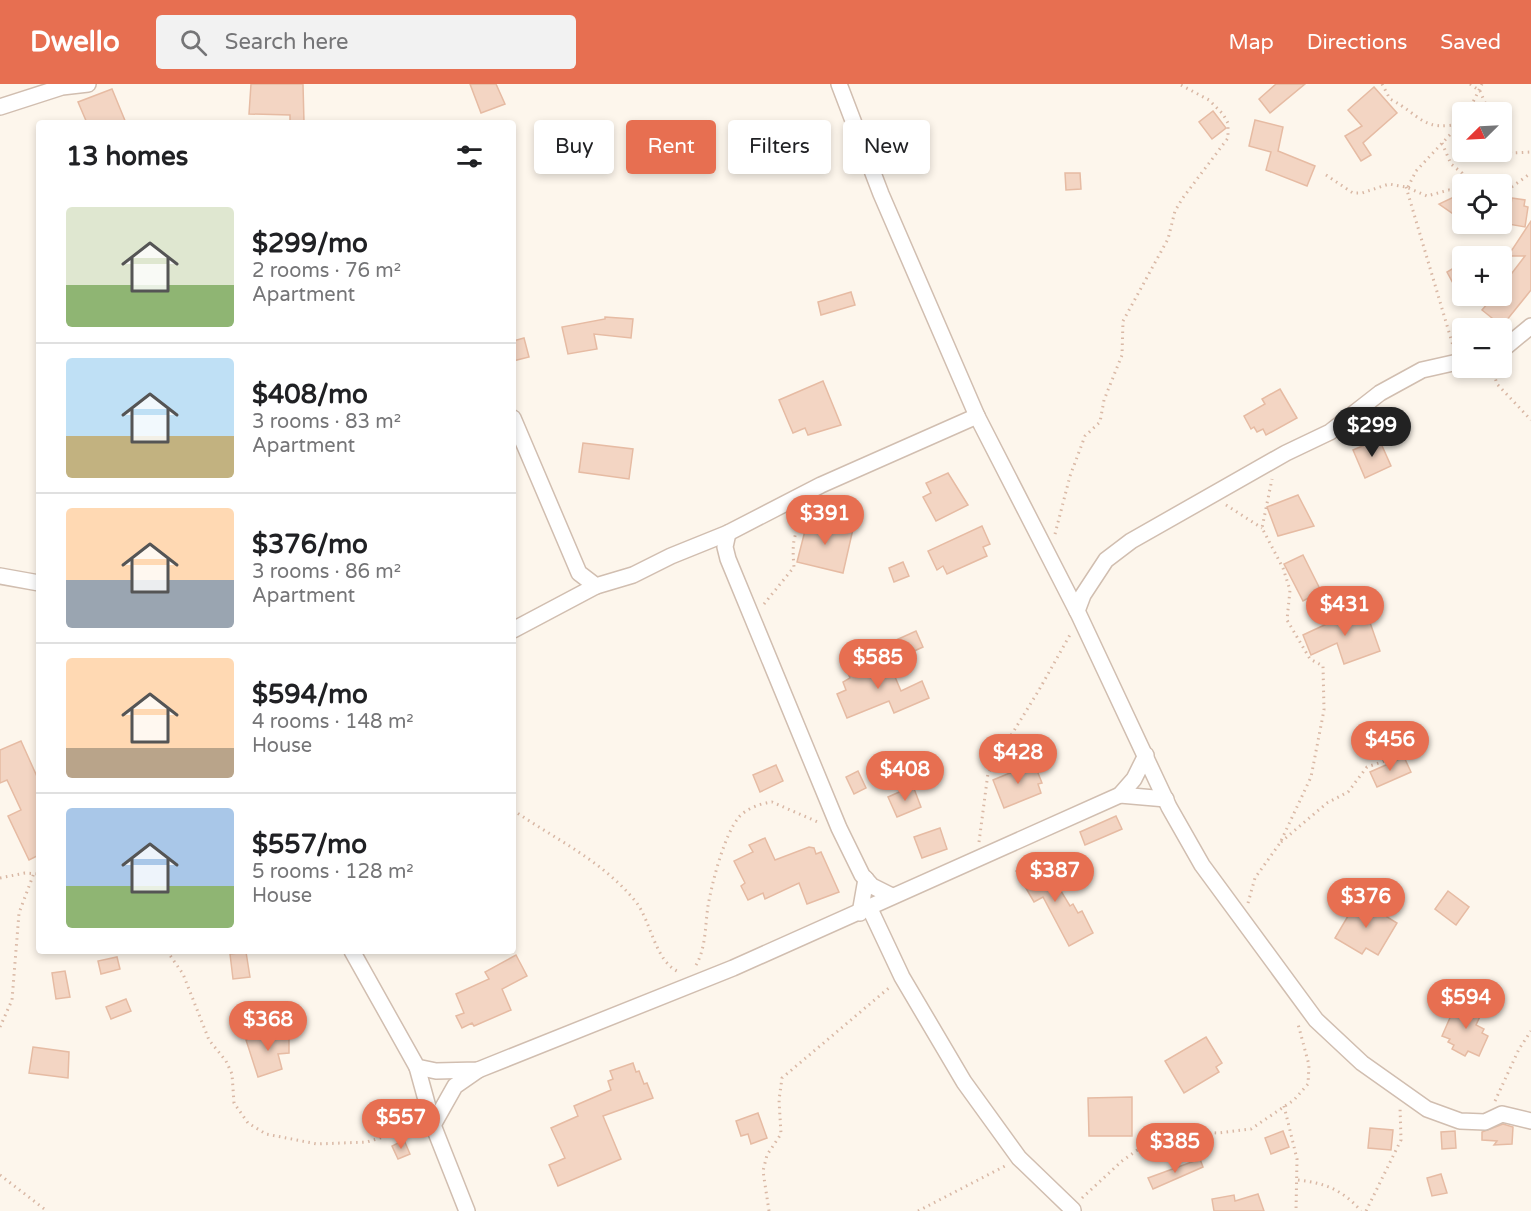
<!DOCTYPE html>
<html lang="en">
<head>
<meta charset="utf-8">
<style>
  body { margin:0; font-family:"Varela Round",sans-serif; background:#f2f2f2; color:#202124; height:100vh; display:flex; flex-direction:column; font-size:22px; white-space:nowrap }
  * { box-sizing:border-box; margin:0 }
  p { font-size:20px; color:#757577 }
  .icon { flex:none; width:33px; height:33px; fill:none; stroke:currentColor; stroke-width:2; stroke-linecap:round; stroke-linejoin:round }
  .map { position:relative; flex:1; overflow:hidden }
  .details { position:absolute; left:36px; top:36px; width:480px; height:834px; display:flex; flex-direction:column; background:#fff; border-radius:6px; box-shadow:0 3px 9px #0003 }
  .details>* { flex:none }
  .banner { position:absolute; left:534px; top:36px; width:570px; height:54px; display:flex; gap:12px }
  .needle { width:39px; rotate:246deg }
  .controls { position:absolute; left:1452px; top:18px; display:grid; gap:12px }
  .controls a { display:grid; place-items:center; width:60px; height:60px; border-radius:6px; background:#fff; box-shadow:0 3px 9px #0003; font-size:30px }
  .price { position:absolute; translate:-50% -51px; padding:0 14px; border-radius:21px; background:#e76f51; color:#fff; font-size:20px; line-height:39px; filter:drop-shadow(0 2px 3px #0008) }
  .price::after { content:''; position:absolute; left:50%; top:36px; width:18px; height:14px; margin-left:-9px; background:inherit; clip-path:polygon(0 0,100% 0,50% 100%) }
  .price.active { background:#222; color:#fff }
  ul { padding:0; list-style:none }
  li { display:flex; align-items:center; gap:18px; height:150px; padding:0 30px }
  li+li { border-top:2px solid #e0e0e0 }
  li span { display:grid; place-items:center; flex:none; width:168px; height:120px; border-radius:6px; color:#555 }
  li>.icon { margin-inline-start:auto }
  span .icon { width:72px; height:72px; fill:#fffc; stroke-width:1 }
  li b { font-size:26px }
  h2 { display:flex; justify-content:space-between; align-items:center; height:72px; padding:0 30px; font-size:26px }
  .tag { padding:0 21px; border-radius:6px; background:#fff; box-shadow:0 3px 9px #0003; font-size:21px; line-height:54px }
  .tag.active { background:#e76f51; color:#fff }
  header { display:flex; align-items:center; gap:36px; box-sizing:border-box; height:84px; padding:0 30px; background:#e76f51; color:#fff }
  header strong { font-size:28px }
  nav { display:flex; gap:33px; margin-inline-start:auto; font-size:21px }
  .search { width:420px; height:54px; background:#f2f2f2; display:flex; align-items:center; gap:15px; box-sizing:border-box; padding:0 21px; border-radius:6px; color:#757577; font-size:22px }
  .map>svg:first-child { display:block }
  .building { fill:#f3d5c3; stroke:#e6bba3; stroke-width:1.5 }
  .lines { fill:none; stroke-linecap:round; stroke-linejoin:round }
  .minor-casing { stroke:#d1beb0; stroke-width:18 }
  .path { stroke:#d9b8a5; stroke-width:3; stroke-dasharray:1.5 4.5; stroke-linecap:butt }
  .minor { stroke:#fff; stroke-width:15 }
</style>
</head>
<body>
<header>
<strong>Dwello</strong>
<div class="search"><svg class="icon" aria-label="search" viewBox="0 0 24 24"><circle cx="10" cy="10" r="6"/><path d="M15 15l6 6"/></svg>Search here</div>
<nav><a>Map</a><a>Directions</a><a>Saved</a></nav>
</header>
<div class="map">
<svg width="1531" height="1127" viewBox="0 0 1531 1127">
  <rect width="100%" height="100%" fill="#fdf6ec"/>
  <g class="building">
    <polygon points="251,0 303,0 304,39 290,39 290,31 249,30"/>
    <polygon points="470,0 496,0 505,20 481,29"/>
    <polygon points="1276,0 1305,0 1270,29 1259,15"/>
    <polygon points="1374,3 1397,29 1363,59 1371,71 1361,77 1345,52 1362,42 1348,26"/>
    <polygon points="112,5 126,39 87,39 78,18"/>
    <polygon points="1213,27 1226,44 1212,55 1199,38"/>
    <polygon points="1255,36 1283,43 1278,67 1315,82 1307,102 1266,86 1271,68 1249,62"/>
    <polygon points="1065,89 1080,89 1081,105 1066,106"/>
    <polygon points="1458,111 1462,121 1462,136 1439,120"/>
    <polygon points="1512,114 1525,116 1524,122 1528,123 1525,143 1508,140"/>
    <polygon points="1531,137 1531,206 1502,242 1482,226 1494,212 1502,212 1502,202 1525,172 1508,172"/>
    <polygon points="1462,179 1462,216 1447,188"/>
    <polygon points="851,208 855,221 821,231 818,218"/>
    <polygon points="605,233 633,235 631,254 594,250 597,265 568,270 562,243 605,235"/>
    <polygon points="524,254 529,273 513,277 513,257"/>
    <polygon points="823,297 841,341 808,351 805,344 793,349 779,316"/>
    <polygon points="1280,305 1297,334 1266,351 1263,345 1257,348 1254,343 1251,345 1244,332 1265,320 1262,315"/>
    <polygon points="1379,355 1391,382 1365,394 1353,366"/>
    <polygon points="583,359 633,365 629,395 579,388"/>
    <polygon points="948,389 968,421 936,437 923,413 931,409 926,399"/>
    <polygon points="1298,411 1314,442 1278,452 1267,423"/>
    <polygon points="808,435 853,445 843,489 797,478"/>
    <polygon points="982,442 990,460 983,463 987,472 947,490 943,482 937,486 928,467"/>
    <polygon points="1303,471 1321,507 1303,517 1284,480"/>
    <polygon points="903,478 909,492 894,498 889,484"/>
    <polygon points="1359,524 1362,532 1367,530 1380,567 1344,580 1337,559 1311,571 1303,551 1333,537 1332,534"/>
    <polygon points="916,547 923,563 901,573 894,557"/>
    <polygon points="887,574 901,607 922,597 929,614 894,629 889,617 847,634 837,610 846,606 843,598 850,594 848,589"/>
    <polygon points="21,657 39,697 39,771 29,776 8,732 21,726 7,696 0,699 0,666"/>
    <polygon points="1404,673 1411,688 1377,703 1370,688"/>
    <polygon points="1034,679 1042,699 1038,700 1041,709 1004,724 993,696"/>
    <polygon points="776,681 783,697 760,708 753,691"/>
    <polygon points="858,687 866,704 854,710 846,693"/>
    <polygon points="913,702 921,723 897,733 888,713"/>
    <polygon points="1116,732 1122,745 1085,761 1080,748"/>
    <polygon points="940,744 947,765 922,774 914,753"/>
    <polygon points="765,754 775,776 809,763 814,764 816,770 821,768 839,808 807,820 799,799 765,815 763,809 748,816 741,802 745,799 734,777 753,768 749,761"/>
    <polygon points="1040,779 1044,786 1047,784 1070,822 1073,820 1078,829 1082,827 1093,849 1069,862 1043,813 1034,818 1016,787 1028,780 1030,784"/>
    <polygon points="1448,807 1469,823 1456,841 1435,825"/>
    <polygon points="1358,815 1397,839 1378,871 1366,864 1362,870 1335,854"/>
    <polygon points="246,868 250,893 233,895 230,870"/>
    <polygon points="516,871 527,892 502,905 511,926 474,942 472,939 462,944 456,932 464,929 456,910 489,895 485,888"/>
    <polygon points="117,873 120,885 101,890 98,877"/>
    <polygon points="65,887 70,913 56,915 52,889"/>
    <polygon points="126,915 131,927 111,935 106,923"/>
    <polygon points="1464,916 1483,926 1476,941 1484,945 1482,949 1488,952 1479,972 1468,967 1465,972 1452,965 1454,961 1448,958 1450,955 1442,952 1456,920 1461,923"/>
    <polygon points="289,950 289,969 278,970 282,985 258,993 246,956 259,951"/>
    <polygon points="1206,953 1222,979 1216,983 1219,988 1184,1009 1165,977"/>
    <polygon points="33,963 69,968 68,994 29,989"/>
    <polygon points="633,979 636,988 639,987 644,1000 647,999 653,1014 603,1032 621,1075 558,1102 549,1081 565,1074 551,1044 578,1032 574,1022 611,1006 608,997 613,995 610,987"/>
    <polygon points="1132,1013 1132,1052 1089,1052 1088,1014"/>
    <polygon points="758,1029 767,1054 751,1060 748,1050 741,1052 736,1037"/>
    <polygon points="1503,1040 1513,1043 1512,1060 1494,1061 1497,1057 1482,1056 1482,1048"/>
    <polygon points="1370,1044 1393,1046 1391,1066 1368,1064"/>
    <polygon points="1283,1047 1289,1063 1271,1070 1265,1054"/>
    <polygon points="1455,1047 1456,1064 1442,1065 1441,1048"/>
    <polygon points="404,1056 410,1070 398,1075 392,1062"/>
    <polygon points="1200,1075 1203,1083 1153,1105 1148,1094"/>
    <polygon points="1441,1090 1447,1109 1432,1112 1427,1094"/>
    <polygon points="1258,1110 1264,1127 1214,1127 1212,1115 1234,1111 1235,1117"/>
  </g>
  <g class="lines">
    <defs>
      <g id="minor">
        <polyline points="839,0 881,110 977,332 1079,531 1169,723 1202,781 1316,936 1362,979 1427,1025 1460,1037 1485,1038 1502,1030 1531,1037"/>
        <polyline points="0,23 62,3 88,0"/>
        <polyline points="1502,266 1531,242"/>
        <polyline points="513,334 579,489 596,502 633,491 671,472 728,449 821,401 977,332"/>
        <polyline points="728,449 725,463 728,475 839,744 862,791 872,802 892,812"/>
        <polyline points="0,492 39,499"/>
        <polyline points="1077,527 1083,511 1106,476 1131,457 1286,369 1330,348 1380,309 1422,286 1462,277"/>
        <polyline points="513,546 596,502"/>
        <polyline points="1120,711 1166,715"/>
        <polyline points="870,825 902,893 964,998 1019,1074 1073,1126"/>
        <polyline points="860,829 866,795"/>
        <polyline points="352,867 417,983 436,987 478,986 733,884 1120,711 1134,695 1146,671"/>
        <polyline points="417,983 433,1041 467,1127"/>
        <polyline points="433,1041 455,1002 478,986"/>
      </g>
    </defs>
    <use href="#minor" class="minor-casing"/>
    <g class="path">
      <path d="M1382 0 1390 15C1421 31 1423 49 1462 39"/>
      <polyline points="1470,0 1480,7 1489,28"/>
      <polyline points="1468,28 1482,0"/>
      <polyline points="1502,52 1511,69 1531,68"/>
      <polyline points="1442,59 1451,80 1462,89 1467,100"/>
      <polyline points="1326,91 1353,109 1362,109 1389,100 1406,103 1427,112 1449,106 1462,109"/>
      <polyline points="1406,103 1454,265"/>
      <polyline points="1408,103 1416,87 1460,40"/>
      <polyline points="1502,110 1531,89"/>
      <polyline points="1492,284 1497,300 1531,336"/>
      <polyline points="1226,421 1262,444"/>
      <polyline points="1055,450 1070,392 1085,352 1100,338 1104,316 1122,271 1123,237 1168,155 1175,127 1182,115 1228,54 1228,39 1223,30 1209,16 1179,0"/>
      <path d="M764 520 794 483C792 460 792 443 813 428L812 422"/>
      <path d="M513 726C556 756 602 776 636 818 651 837 655 878 679 888"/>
      <polyline points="979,758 988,689 1039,606 1071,549"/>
      <polyline points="1281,758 1327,719 1348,708 1367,683 1399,672"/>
      <polyline points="0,794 25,789 39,790"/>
      <polyline points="1248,819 1255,794 1280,759 1311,693 1324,626 1323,582 1310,575 1287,536 1290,506 1283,484 1262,444 1272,395"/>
      <polyline points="167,867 183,890 209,956 226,977 232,990 234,1019 248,1039 266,1050 317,1060 367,1058 419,1042"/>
      <path d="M696 881C706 864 705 842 708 822 712 799 724 751 739 733 746 725 761 719 772 718L820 739"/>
      <polyline points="0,943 12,916 19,829 34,789"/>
      <polyline points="1495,1017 1519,965 1531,947"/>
      <polyline points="1284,1022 1297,1075 1296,1127"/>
      <polyline points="0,1091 47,1127"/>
      <path d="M1298 1096C1325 1099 1343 1106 1361 1127"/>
      <polyline points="1082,1114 1122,1077 1157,1052 1172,1047 1218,1049 1251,1045 1294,1016 1308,1000 1309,981 1298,940"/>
      <polyline points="769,1127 763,1087 767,1071 781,1050 779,1016 782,994 890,903"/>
      <polyline points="918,1127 1007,1081"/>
      <polyline points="1366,1127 1401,1056 1400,1023"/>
    </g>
    <use href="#minor" class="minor"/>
  </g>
</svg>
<div class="controls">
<a><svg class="needle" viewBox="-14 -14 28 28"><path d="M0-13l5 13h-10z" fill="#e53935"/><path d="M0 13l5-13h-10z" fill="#757577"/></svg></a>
<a><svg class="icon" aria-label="locate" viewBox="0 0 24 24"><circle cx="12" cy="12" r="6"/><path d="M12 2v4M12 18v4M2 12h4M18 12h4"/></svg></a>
<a>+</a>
<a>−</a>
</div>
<b class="price active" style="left:1372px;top:374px">$299</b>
<b class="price" style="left:825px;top:462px">$391</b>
<b class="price" style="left:1345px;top:553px">$431</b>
<b class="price" style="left:878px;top:606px">$585</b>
<b class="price" style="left:1390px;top:688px">$456</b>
<b class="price" style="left:1018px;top:701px">$428</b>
<b class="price" style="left:905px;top:718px">$408</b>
<b class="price" style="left:1055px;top:819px">$387</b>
<b class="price" style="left:1366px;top:845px">$376</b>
<b class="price" style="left:1466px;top:946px">$594</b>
<b class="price" style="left:268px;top:968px">$368</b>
<b class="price" style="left:401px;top:1066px">$557</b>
<b class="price" style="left:1175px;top:1090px">$385</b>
<div class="banner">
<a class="tag">Buy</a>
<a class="tag active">Rent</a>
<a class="tag">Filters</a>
<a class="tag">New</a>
</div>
<section class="details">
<h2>13 homes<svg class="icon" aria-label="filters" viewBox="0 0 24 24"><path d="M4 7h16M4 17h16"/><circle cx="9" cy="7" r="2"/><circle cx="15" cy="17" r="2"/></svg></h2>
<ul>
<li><span style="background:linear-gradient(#dfe7d0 65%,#8fb573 0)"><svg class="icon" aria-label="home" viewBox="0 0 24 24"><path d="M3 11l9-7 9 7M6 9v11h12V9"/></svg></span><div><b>$299/mo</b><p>2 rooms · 76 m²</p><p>Apartment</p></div></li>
<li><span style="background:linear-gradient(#bfe0f5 65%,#c2b280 0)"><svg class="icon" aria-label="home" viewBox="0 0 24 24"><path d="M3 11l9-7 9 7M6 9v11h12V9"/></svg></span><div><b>$408/mo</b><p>3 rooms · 83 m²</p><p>Apartment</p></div></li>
<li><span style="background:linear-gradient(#ffd9b3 60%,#9aa5b1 0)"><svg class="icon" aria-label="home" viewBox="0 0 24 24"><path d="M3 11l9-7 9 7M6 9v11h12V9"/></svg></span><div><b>$376/mo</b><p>3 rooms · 86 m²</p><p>Apartment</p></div></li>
<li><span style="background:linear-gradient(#ffd9b3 75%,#b9a48a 0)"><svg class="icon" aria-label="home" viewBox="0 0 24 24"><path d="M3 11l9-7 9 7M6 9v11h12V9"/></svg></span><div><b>$594/mo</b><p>4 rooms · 148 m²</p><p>House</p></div></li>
<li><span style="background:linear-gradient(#a9c7e8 65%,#8fb573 0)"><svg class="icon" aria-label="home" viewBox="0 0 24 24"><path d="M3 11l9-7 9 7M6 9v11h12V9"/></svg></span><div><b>$557/mo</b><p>5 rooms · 128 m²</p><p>House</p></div></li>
</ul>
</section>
</div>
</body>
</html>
